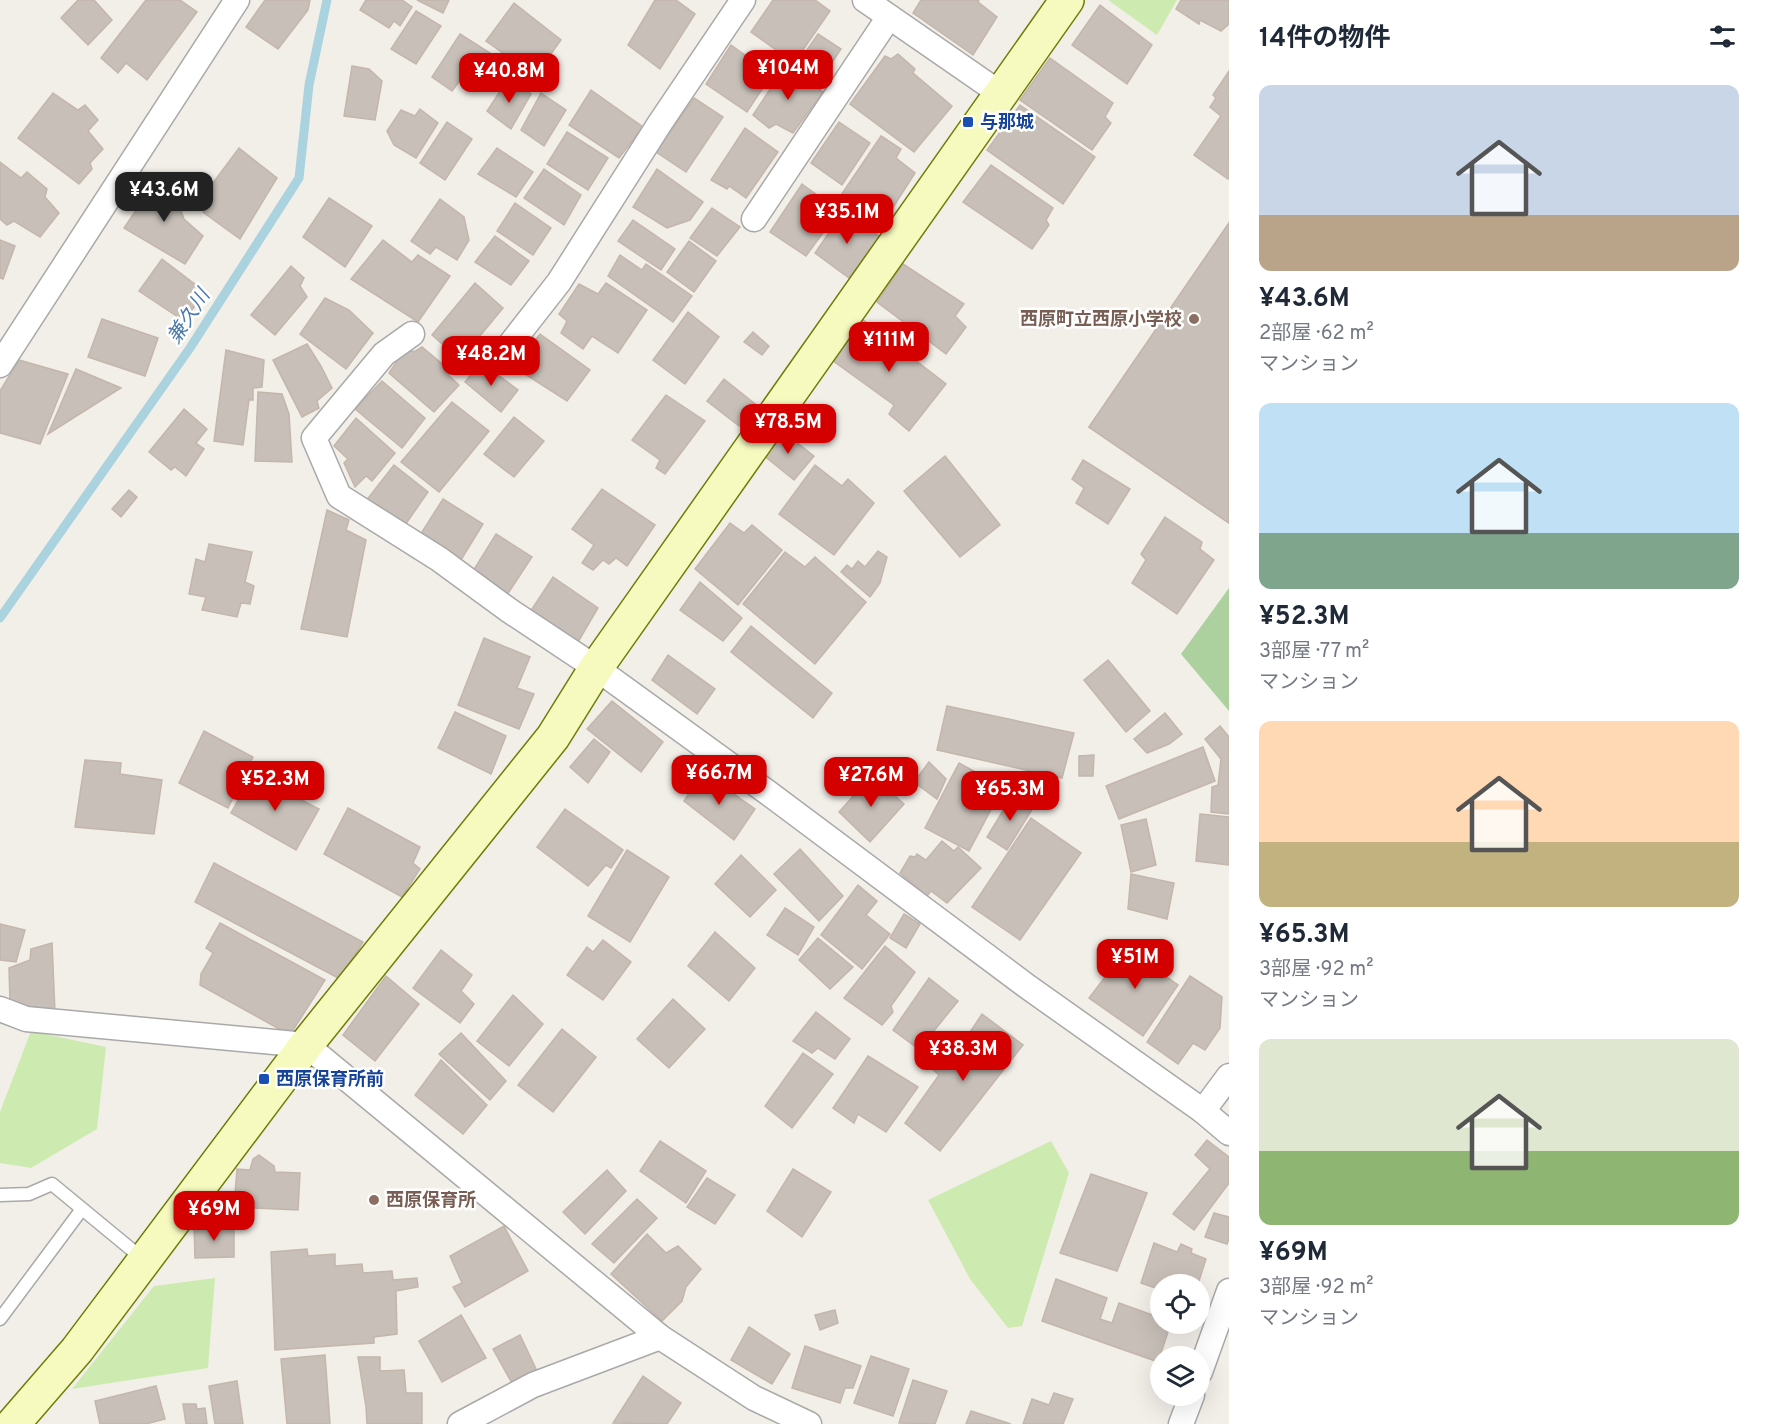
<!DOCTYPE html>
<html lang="ja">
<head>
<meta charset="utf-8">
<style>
  body { margin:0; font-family:Overpass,"Noto Sans JP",sans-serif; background:#f2f2f3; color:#1f2937; height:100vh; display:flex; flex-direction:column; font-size:22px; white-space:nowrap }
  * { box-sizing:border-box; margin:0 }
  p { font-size:20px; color:#747a83 }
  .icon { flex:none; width:33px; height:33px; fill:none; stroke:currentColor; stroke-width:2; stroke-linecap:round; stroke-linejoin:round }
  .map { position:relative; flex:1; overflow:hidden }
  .sheet { display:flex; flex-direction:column; background:#fff; width:540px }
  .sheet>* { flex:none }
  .tools { position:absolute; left:1150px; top:1274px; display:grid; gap:12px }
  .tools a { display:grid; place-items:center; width:60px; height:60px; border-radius:50%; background:#fff; box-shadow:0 6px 24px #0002; font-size:30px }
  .price { position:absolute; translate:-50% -51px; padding:0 14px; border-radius:12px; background:#d40000; color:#fff; font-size:20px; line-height:39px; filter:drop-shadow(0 2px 3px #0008) }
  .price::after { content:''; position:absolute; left:50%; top:36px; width:18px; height:14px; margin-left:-9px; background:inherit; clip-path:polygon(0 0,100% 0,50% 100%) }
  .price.active { background:#222; color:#fff }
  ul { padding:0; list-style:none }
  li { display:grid; align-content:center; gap:12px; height:318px; padding:0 30px }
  li span { display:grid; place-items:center; height:186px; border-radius:12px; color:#555 }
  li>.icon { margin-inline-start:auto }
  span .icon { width:108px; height:108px; fill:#fffc; stroke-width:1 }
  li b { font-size:26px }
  h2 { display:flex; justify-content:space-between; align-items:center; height:72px; padding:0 30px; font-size:26px }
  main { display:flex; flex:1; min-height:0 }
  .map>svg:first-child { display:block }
  .grass { fill:#cdebb0 }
  .forest { fill:#add19e }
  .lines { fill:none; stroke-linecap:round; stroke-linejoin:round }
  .stream { stroke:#aad3df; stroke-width:9 }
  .building { fill:#c7bfb8; stroke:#c4b6ab; stroke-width:1.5 }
  .lane-casing { stroke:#a9a9a9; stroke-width:15 }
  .street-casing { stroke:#a9a9a9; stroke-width:27 }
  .secondary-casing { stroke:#707d05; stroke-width:36 }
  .lane { stroke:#fff; stroke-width:12 }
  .street { stroke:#fff; stroke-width:24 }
  .secondary { stroke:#f7fabf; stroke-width:33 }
  .transit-dot { fill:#1a4fb4; stroke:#fff; stroke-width:2 }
  .education-dot { fill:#8d6e63; stroke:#fff; stroke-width:2 }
  .labels { text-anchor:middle; stroke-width:5; stroke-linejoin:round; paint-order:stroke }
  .transit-label { font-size:18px; font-weight:bold; fill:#164399; stroke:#fff; text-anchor:start }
  .education-label { font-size:18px; font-weight:bold; fill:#785e54; stroke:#fff; text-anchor:end }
  .water-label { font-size:20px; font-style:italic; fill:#4a7aab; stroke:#fff }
</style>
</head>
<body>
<main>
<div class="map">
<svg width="1229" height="1424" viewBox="0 0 1229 1424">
  <rect width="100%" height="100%" fill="#f2efe9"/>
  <g class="grass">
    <polygon points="1108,0 1177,0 1157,35"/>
    <polygon points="31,1031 106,1047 97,1129 31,1168 0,1163 0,1112"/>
    <polygon points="1051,1141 1069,1173 1022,1326 1008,1328 970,1279 928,1200"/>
    <polygon points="215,1278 208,1368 72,1389 154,1286"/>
  </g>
  <polygon class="forest" points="1229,588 1229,711 1181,654"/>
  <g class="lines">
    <polyline class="stream" points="0,618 190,348 299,178 309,85 327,0"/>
  </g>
  <g class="building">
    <polygon points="78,0 94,0 112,20 88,45 61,18"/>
    <polygon points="146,0 180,0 197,12 147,80 126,63 118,73 101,58"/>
    <polygon points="265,0 310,0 308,10 278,49 246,27"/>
    <polygon points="366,0 402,0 412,7 400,26 394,21 389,28 360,10"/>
    <polygon points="417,0 449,0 443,13"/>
    <polygon points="655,0 676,0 695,14 660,69 628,45"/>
    <polygon points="773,0 815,0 830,11 794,63 751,32"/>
    <polygon points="921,0 979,0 978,2 997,17 973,55 913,13"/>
    <polygon points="1181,0 1229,0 1229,24 1221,31 1200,20 1199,24 1176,9"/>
    <polygon points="514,3 561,40 535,76 486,41"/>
    <polygon points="1100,5 1152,45 1127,84 1072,45"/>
    <polygon points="416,11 441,26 416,64 391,49"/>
    <polygon points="460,34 493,55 476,81 464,75 452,91 432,77"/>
    <polygon points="818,34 841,49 824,75 800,60"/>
    <polygon points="731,45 772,74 747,112 706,84"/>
    <polygon points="898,54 915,69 913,73 952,106 914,152 850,104 885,56 891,59"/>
    <polygon points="1050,58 1113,103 1105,117 1111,123 1092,150 1020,100"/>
    <polygon points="786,65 823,92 793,133 776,124 769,128 753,115"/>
    <polygon points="352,66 369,69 382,81 375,120 344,116"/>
    <polygon points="1229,71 1229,178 1228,179 1194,155 1221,116 1210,107 1216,98 1213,95"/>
    <polygon points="508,79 531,94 511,129 487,111"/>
    <polygon points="591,90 643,127 619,158 569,125"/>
    <polygon points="53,93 78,110 85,105 98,120 88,131 103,149 90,163 92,169 79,184 18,138"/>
    <polygon points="541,93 566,110 544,146 521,130"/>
    <polygon points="694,98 723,117 686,172 656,152"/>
    <polygon points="1020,105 1095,157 1063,204 987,150"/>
    <polygon points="420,109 438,123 416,158 394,145 387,131 401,110 415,116"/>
    <polygon points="447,122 472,139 445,180 420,163"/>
    <polygon points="839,122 870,143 842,185 811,163"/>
    <polygon points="745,128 778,152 746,198 729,186 727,189 711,180"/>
    <polygon points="567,132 608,158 588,190 547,164"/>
    <polygon points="881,136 901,149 896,158 915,173 880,228 837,201"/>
    <polygon points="239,148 277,178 240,239 204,213 195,199 205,184 213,183"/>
    <polygon points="497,148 533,172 516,197 478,174"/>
    <polygon points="0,162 21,178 27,172 47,189 45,197 59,213 40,237 14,221 7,225 0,219"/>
    <polygon points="991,165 1053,208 1046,220 1049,225 1032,249 963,202"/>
    <polygon points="544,169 581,195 564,225 524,198"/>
    <polygon points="657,169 703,202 690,220 667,228 633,207"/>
    <polygon points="157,179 173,188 184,219 203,236 185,264 124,228"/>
    <polygon points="802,184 839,211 806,256 770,232"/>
    <polygon points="329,198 372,226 345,267 303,237"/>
    <polygon points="440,199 464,217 469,240 457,260 436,247 430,254 411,241"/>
    <polygon points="515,203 551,228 533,255 497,231"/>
    <polygon points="712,208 740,227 717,256 690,238"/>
    <polygon points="844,211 880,237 849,278 815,253"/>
    <polygon points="633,220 675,249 661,270 618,241"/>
    <polygon points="1229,223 1229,339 1226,337 1171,419 1218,450 1229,434 1229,523 1089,427"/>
    <polygon points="1229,223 1229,523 1089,427"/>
    <polygon points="495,236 529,261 511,285 475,262"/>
    <polygon points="0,240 15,246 3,279 0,278"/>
    <polygon points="383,240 412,262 418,255 450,276 418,322 351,279"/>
    <polygon points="689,241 716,261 694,292 667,272"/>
    <polygon points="620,255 642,270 646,264 692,296 673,322 608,276"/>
    <polygon points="162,259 205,292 184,321 139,291"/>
    <polygon points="903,264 964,304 955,316 966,327 946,354 877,302"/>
    <polygon points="291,266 304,278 300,286 307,297 275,335 251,315"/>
    <polygon points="475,283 503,308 460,360 432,335"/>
    <polygon points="606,283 647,310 618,353 592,336 583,349 561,333 567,321 559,314 579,284 598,294"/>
    <polygon points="325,298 349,310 373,333 346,369 300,334"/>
    <polygon points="688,312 719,337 685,384 653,360"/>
    <polygon points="102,319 158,338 145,376 88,357"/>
    <polygon points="862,319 946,384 909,431 889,414 894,405 832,360"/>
    <polygon points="753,332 769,346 762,355 744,342"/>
    <polygon points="540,334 590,370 567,401 514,367"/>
    <polygon points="307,344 321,366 332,388 317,401 319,408 302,417 273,360"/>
    <polygon points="406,347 414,352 422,347 447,368 445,372 459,385 434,412 389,373"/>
    <polygon points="226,350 264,360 262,387 253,388 253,400 249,400 243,445 214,441"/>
    <polygon points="19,360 68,374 40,444 0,433 0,391"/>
    <polygon points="481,362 518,390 501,412 465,382"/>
    <polygon points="76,369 121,388 48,434"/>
    <polygon points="724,379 755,404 739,426 707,401"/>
    <polygon points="382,381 425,418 402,448 355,409"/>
    <polygon points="258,392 282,394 289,414 292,462 255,461"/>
    <polygon points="666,395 705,421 665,474 656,468 660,460 632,440"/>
    <polygon points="452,402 489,431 439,492 401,462"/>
    <polygon points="184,409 207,429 196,443 204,449 186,476 175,467 171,470 149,452"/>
    <polygon points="514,417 544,441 514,477 484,454"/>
    <polygon points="356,418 395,453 372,481 366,476 355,487 344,463 348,459 334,446"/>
    <polygon points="781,430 814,456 794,480 762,454"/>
    <polygon points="945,456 1000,525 960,557 904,491"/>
    <polygon points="1083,460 1130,489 1108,524 1076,503 1084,488 1072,479"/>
    <polygon points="394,465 428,492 403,528 365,502"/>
    <polygon points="815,465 842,486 848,479 874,503 834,555 779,514"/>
    <polygon points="602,489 655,525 627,566 616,558 609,564 603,560 593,570 582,563 594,545 572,529"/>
    <polygon points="129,490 137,497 121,517 112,509"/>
    <polygon points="443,499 483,524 461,560 420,535"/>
    <polygon points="327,510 349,520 346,530 366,540 347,637 301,629"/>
    <polygon points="1165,517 1202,542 1200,549 1214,560 1177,614 1132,583 1146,560 1141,554"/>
    <polygon points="730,523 744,533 752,525 782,550 738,605 695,569"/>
    <polygon points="496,534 532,557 507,595 473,571"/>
    <polygon points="209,544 252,552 245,582 254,586 250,604 241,603 237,617 202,610 206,597 189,594 196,559 205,562"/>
    <polygon points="878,551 887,557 880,583 870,597 841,572 847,565 852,569 858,561 865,567"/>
    <polygon points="785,552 805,567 815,557 866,602 815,664 743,604"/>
    <polygon points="553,577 598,608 578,642 530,612"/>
    <polygon points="700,582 742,618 723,641 680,610"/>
    <polygon points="751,626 832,693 813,718 731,652"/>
    <polygon points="484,638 530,657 517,688 534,694 519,729 458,705"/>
    <polygon points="668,655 715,689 697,714 652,680"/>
    <polygon points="1108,660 1150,711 1126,732 1084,680"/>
    <polygon points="612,701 663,742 641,772 587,729"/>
    <polygon points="947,706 1074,733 1062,778 937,750"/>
    <polygon points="455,712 506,736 491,774 438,748"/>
    <polygon points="1165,713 1182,734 1169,744 1147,753 1134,739"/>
    <polygon points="1220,726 1229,737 1229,814 1211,812 1212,787 1218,785 1221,759 1205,739"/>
    <polygon points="204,731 253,757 228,808 179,783"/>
    <polygon points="594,739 610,752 588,783 570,767"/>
    <polygon points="1203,747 1215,781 1119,819 1106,786"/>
    <polygon points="1094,755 1093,776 1079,776 1079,756"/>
    <polygon points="85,760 121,763 120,774 162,780 154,834 75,827"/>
    <polygon points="929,762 946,779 937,799 914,782"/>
    <polygon points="959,763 1003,787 969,851 925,828"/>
    <polygon points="703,772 755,809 734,840 684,801"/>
    <polygon points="253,774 319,809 296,850 231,813"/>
    <polygon points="872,775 904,804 870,842 839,812"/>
    <polygon points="1013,794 1033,808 1007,850 987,837"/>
    <polygon points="348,808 420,847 413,863 420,869 402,897 324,854"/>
    <polygon points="565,809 623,850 611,868 606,865 588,886 537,847"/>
    <polygon points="1200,814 1229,817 1229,865 1196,861"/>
    <polygon points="1031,818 1081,853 1020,940 972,907"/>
    <polygon points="1146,819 1156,865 1131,872 1121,825"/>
    <polygon points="942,841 954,851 958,847 981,868 947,903 931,891 927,896 900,873 910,856 915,857 917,854 926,860"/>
    <polygon points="800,849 843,896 819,921 774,874"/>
    <polygon points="627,850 669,877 630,942 588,916"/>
    <polygon points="741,855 776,890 750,917 715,884"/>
    <polygon points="214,863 363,942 340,979 195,902"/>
    <polygon points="1131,874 1174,883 1167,919 1128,909"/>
    <polygon points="858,885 877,901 866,915 890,934 862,969 821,935"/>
    <polygon points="785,908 814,927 798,955 767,935"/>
    <polygon points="904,914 920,924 906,948 890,938"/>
    <polygon points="220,923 325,980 290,1035 200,985 201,974 213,953 206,948"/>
    <polygon points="0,924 25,930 16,962 0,960"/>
    <polygon points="715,932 755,968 729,1001 688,966"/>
    <polygon points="818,938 853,967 830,989 799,960"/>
    <polygon points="603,940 631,962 603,1000 567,975 587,947 593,952"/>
    <polygon points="52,943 55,1012 10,1004 9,968 30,960 31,949"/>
    <polygon points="1130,944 1168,969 1164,975 1178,985 1143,1036 1089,998"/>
    <polygon points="885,946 915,972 891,1006 893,1012 882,1025 844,998"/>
    <polygon points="441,950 472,975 461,991 474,1004 460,1023 413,988"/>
    <polygon points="386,976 419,1004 375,1061 343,1035"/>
    <polygon points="1190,976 1222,997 1220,1028 1205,1050 1193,1043 1178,1064 1147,1042"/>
    <polygon points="929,978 958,1001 933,1032 938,1039 928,1056 893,1030"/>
    <polygon points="513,995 543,1024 509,1066 477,1041"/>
    <polygon points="673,999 705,1029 669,1068 637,1039"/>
    <polygon points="816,1012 850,1039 835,1059 818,1048 812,1053 793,1041"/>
    <polygon points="982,1014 1023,1045 940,1151 905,1123 939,1075 931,1068 944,1051 953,1058"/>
    <polygon points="562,1029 596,1057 553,1112 518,1085"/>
    <polygon points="461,1033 506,1081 490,1100 439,1054"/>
    <polygon points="803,1053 833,1074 792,1128 765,1106"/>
    <polygon points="868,1056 918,1087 886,1132 858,1114 854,1123 833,1108"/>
    <polygon points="441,1060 487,1105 463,1134 415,1095"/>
    <polygon points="1207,1140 1229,1157 1229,1183 1194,1230 1173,1214 1210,1169 1195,1155"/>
    <polygon points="660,1141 706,1171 686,1203 640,1171"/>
    <polygon points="259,1155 274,1166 275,1172 300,1173 298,1210 234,1207 237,1169 250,1170 253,1159"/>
    <polygon points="793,1169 831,1192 802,1237 767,1211"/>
    <polygon points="607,1170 626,1191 585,1234 563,1212"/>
    <polygon points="1091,1174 1147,1193 1117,1271 1060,1253"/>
    <polygon points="707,1178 735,1195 715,1224 687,1207"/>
    <polygon points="637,1199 657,1218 614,1263 592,1244"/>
    <polygon points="1214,1213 1229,1217 1229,1239 1227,1244 1205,1237"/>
    <polygon points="194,1226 234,1226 234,1257 195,1258"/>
    <polygon points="504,1226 528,1271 465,1307 453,1287 462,1283 450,1256"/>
    <polygon points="647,1234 666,1253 678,1246 701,1269 686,1287 682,1301 662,1321 611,1274"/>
    <polygon points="1154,1243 1177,1252 1181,1244 1192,1249 1191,1253 1206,1259 1198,1284 1161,1284 1161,1290 1141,1283"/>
    <polygon points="307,1249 308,1256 335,1254 335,1266 362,1264 363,1273 392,1271 393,1280 417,1278 418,1287 396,1291 397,1334 374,1337 374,1343 275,1350 271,1252"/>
    <polygon points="1056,1279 1107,1298 1100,1319 1112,1323 1119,1303 1161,1318 1161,1323 1171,1323 1158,1362 1042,1321"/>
    <polygon points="835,1310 838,1323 820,1330 815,1315"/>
    <polygon points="461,1315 486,1358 442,1382 419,1341"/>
    <polygon points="749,1327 790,1354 772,1384 731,1360"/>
    <polygon points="520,1335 537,1371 513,1385 493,1349"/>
    <polygon points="805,1346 861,1366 853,1388 845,1388 840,1403 792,1388"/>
    <polygon points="325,1355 330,1424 287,1424 281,1359"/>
    <polygon points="871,1356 909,1369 893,1416 854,1403"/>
    <polygon points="358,1357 380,1357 380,1371 404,1370 406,1393 422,1393 422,1424 367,1424 366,1407"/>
    <polygon points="643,1376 681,1403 667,1424 613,1423"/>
    <polygon points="913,1380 947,1391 935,1424 899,1423"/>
    <polygon points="237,1381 243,1424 215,1424 209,1386"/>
    <polygon points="156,1386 165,1419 146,1424 100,1424 95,1401"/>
    <polygon points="1054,1393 1073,1399 1063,1424 1023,1424 1032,1399 1049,1405"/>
    <polygon points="183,1404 196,1404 197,1409 205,1408 207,1424 186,1424"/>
    <polygon points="971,1411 1011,1424 966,1424"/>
  </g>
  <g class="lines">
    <defs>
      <g id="lane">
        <polyline points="0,1195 29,1194 52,1184 143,1259"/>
        <polyline points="0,1319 82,1209"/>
      </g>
      <g id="street">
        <polyline points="865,0 1001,94"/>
        <polyline points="754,219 889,17"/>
        <polyline points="412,334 384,354 314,438 339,496 439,559 510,611 596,668 767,792 1028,987 1203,1111 1229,1133"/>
        <polyline points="498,360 559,282 660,123 743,0"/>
        <polyline points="0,365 237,0"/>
        <polyline points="0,1009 26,1019 306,1045 660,1337 754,1398 809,1424"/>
        <polyline points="1203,1111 1229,1076"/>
        <polyline points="1200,1372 1229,1291"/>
        <polyline points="460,1424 533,1385 660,1337"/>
        <polyline points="1181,1424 1192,1395"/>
      </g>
      <polyline id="secondary" points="13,1424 77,1350 306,1045 553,737 596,668 1067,0"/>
    </defs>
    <use href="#lane" class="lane-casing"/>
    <use href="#street" class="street-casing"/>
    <use href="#secondary" class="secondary-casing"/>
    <use href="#lane" class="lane"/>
    <use href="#street" class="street"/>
    <use href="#secondary" class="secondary"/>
  </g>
  <g class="transit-dot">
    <rect x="962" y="116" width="12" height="12" rx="3"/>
    <rect x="258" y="1073" width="12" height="12" rx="3"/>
  </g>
  <g class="education-dot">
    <circle cx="1194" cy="319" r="6"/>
    <circle cx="374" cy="1200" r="6"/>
  </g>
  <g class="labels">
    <g class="transit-label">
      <text x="980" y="128">与那城</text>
      <text x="276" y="1085">西原保育所前</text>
    </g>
    <g class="education-label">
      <text x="1182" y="325">西原町立西原小学校</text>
      <text x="386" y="1206" text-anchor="start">西原保育所</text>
    </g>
    <g class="water-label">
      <text transform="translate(188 316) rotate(-57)" y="7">兼久川</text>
    </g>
  </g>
</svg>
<div class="tools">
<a><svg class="icon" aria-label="locate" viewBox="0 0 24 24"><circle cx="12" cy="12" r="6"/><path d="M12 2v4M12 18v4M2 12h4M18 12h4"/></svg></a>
<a><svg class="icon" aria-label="layers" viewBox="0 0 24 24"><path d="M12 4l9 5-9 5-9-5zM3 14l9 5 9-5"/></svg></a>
</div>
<b class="price" style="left:788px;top:101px">¥104M</b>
<b class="price" style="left:509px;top:104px">¥40.8M</b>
<b class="price active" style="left:164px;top:223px">¥43.6M</b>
<b class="price" style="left:847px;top:245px">¥35.1M</b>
<b class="price" style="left:889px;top:373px">¥111M</b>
<b class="price" style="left:491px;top:387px">¥48.2M</b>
<b class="price" style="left:788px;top:455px">¥78.5M</b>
<b class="price" style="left:719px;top:806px">¥66.7M</b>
<b class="price" style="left:871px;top:808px">¥27.6M</b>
<b class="price" style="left:275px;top:812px">¥52.3M</b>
<b class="price" style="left:1010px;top:822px">¥65.3M</b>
<b class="price" style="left:1135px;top:990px">¥51M</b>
<b class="price" style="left:963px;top:1082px">¥38.3M</b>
<b class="price" style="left:214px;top:1242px">¥69M</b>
</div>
<section class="sheet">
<h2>14件の物件<svg class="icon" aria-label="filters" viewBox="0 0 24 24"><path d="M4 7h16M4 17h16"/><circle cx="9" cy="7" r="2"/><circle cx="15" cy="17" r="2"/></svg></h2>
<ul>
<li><span style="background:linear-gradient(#c9d6e8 70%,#b9a48a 0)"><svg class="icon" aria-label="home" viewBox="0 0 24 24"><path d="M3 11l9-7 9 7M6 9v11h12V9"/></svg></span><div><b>¥43.6M</b><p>2部屋 · 62 m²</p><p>マンション</p></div></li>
<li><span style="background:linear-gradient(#bfe0f5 70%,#7fa58c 0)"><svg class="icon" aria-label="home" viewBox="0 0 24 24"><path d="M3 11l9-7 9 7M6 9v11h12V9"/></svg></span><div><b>¥52.3M</b><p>3部屋 · 77 m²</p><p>マンション</p></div></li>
<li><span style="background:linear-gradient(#ffd9b3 65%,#c2b280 0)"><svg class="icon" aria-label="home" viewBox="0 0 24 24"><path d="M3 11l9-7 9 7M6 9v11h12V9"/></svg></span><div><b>¥65.3M</b><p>3部屋 · 92 m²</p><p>マンション</p></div></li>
<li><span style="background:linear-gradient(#dfe7d0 60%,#8fb573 0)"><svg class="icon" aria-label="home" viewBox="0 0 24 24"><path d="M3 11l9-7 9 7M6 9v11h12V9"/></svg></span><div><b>¥69M</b><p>3部屋 · 92 m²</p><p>マンション</p></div></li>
</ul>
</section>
</main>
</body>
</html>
